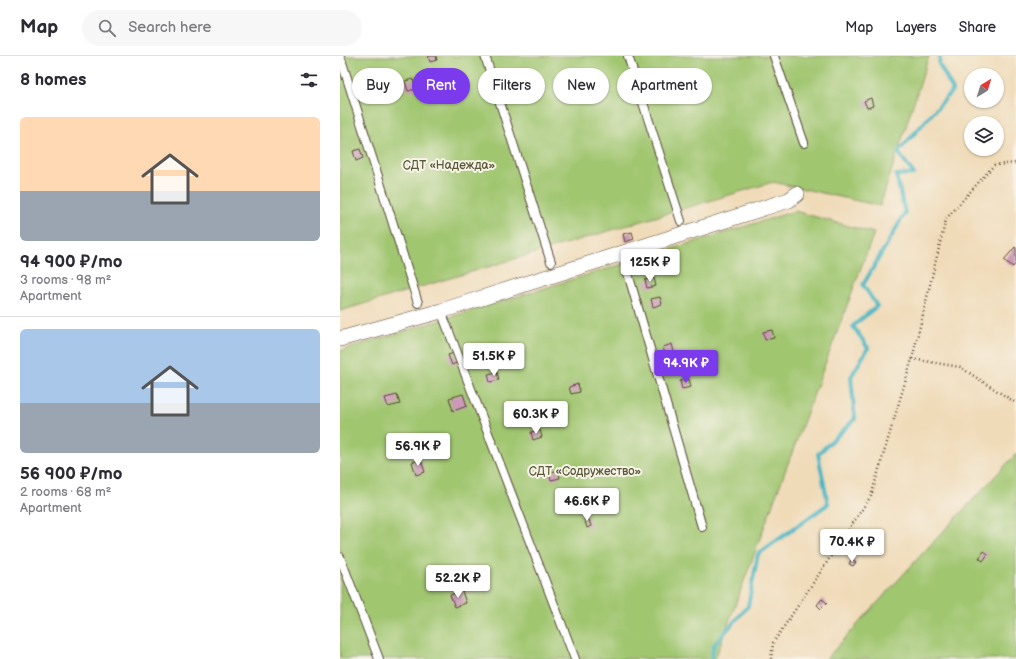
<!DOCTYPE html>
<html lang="en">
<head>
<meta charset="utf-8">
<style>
  body { margin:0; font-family:"Balsamiq Sans",sans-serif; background:#f7f7f7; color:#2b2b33; height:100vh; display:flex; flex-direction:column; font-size:15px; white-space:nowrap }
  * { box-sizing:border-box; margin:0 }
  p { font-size:13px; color:#7c7c81 }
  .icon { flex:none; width:22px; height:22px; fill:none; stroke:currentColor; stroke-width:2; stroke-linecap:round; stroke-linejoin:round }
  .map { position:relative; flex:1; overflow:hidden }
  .side { display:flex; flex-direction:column; background:#fff; width:340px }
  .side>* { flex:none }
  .guide { position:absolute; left:12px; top:12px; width:380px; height:36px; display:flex; gap:8px }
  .needle { width:26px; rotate:38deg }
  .controls { position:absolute; left:624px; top:12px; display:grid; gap:8px }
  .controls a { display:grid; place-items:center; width:40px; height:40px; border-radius:50%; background:#fff; box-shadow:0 1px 3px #0004; font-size:20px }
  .price { position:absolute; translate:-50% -34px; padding:0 9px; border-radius:4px; background:#fff; color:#222; font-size:13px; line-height:26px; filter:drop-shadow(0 1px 2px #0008) }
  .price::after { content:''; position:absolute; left:50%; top:24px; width:12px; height:9px; margin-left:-6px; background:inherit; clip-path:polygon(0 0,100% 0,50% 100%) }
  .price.selected { background:#7c3aed; color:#fff }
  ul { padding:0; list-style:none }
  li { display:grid; align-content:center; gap:8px; height:212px; padding:0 20px }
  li+li { border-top:1px solid #e1e1e2 }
  li span { display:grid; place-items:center; height:124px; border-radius:6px; color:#555 }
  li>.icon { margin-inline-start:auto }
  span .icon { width:72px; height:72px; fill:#fffc; stroke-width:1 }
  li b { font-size:17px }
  h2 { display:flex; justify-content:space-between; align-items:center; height:48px; padding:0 20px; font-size:17px }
  .tag { padding:0 14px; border-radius:18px; background:#fff; box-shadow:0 1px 3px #0004; font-size:14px; line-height:36px }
  .tag.selected { background:#7c3aed; color:#fff }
  header { display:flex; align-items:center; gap:24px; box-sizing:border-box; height:56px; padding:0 20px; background:#fff; border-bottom:1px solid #e1e1e2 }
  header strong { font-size:19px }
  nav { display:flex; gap:22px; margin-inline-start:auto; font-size:14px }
  .search { width:280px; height:36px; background:#f7f7f7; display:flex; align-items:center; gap:10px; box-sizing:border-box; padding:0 14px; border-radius:22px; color:#7c7c81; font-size:15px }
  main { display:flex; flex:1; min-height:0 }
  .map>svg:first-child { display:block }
  .green { fill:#a0c670; stroke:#6e7847 }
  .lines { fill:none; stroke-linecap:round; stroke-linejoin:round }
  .stream { stroke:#47b5c1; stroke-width:4 }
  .building { fill:#cb99b6 }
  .lane-casing { stroke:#564535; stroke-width:10 }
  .street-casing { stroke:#564535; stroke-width:16 }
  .path { stroke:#564535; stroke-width:2.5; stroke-dasharray:1 3; stroke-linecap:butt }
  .lane { stroke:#fff; stroke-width:8 }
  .street { stroke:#fff; stroke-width:15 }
  .labels { text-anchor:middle; stroke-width:4; stroke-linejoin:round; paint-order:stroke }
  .park-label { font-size:12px; fill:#595937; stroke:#f7f3e8 }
</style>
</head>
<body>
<header>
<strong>Map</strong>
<div class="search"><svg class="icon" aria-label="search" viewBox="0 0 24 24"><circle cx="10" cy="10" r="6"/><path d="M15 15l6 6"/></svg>Search here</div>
<nav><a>Map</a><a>Layers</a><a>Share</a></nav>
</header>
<main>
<section class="side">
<h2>8 homes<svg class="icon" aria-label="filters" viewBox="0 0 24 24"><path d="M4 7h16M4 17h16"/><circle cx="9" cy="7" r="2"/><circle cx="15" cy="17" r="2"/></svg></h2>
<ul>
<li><span style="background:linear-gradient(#ffd9b3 60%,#9aa5b1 0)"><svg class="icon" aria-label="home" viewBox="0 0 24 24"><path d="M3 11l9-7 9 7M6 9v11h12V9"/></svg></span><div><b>94 900 ₽/mo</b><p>3 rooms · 98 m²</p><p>Apartment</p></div></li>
<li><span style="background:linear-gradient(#a9c7e8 60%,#9aa5b1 0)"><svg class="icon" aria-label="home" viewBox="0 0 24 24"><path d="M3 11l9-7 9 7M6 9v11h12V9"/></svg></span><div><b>56 900 ₽/mo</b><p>2 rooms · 68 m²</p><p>Apartment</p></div></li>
</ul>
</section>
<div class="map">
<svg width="676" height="603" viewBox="0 0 676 603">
  <rect width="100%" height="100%" fill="#f7f3e8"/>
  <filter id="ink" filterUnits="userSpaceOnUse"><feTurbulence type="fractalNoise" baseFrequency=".025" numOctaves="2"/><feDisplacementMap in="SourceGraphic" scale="8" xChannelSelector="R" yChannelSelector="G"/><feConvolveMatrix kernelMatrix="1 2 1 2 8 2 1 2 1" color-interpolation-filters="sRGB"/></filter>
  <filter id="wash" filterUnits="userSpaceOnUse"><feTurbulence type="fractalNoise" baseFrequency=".012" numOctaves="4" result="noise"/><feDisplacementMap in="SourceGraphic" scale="16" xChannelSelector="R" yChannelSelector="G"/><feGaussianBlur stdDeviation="0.9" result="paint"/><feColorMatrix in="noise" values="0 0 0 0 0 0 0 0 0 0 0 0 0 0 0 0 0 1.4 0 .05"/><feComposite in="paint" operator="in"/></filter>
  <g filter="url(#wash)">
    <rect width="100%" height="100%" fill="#f0dbb9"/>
    <g class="green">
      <polygon points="0,0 589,0 540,150 433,126 0,255"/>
      <polygon points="455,155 534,177 375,603 0,603 0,295"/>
      <polygon points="676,398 676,603 486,603 581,499"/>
    </g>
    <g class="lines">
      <polyline class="stream" points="371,603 374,589 408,550 418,498 488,448 478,398 515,363 511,321 528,292 513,270 537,250 523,229 565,157 556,119 574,118 558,96 613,34 599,8 600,0"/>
    </g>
    <g id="blocks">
      <g class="building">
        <polygon points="88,0 96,0 97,4 90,6"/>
        <polygon points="73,23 76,33 68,35 65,25"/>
        <polygon points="531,42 533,50 527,52 524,45"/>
        <polygon points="20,93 23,102 16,105 13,95"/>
        <polygon points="292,176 294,183 285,186 283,178"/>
        <polygon points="675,191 676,192 676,207 673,211 664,204"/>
        <polygon points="314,222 316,230 307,232 305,224"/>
        <polygon points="320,241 322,248 313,251 311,243"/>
        <polygon points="432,274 434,282 425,284 423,276"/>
        <polygon points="332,288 334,296 325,298 323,291"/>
        <polygon points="114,297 118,306 112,309 108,299"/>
        <polygon points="157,316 159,324 150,326 148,318"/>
        <polygon points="349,323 351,331 342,333 340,325"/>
        <polygon points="238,328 240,336 231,338 229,331"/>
        <polygon points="123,338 127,350 113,355 109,342"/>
        <polygon points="57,339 60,348 48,351 45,342"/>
        <polygon points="200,374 202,381 193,384 191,376"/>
        <polygon points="81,404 85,416 76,419 72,406"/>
        <polygon points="218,414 220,422 211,424 209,417"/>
        <polygon points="271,435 273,442 264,444 262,437"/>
        <polygon points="248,461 251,470 247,472 244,462"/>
        <polygon points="644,495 648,498 643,505 639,502"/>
        <polygon points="512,503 516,506 513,510 509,508"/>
        <polygon points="122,535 126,547 115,551 110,539"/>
        <polygon points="482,543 487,547 481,553 477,549"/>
      </g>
    </g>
  </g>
  <g filter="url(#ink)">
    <use href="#blocks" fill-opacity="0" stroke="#564535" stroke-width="1"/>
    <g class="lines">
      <defs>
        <g id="lane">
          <polyline points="0,0 78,247"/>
          <polyline points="145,0 211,206"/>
          <polyline points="288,0 341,165"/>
          <polyline points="434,0 464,87"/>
          <polyline points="282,197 362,471"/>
          <polyline points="101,255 235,603"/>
          <polyline points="0,501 39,603"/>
        </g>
        <polyline id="street" points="0,283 101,255 449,144 457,138"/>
      </defs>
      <use href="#lane" class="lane-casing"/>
      <use href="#street" class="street-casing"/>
      <g class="path">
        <polyline points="572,303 620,311 676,347"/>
        <polyline points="431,603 433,587 531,440 572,303 606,163 654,109 676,107"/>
      </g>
      <use href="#lane" class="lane"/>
      <use href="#street" class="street"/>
    </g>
  </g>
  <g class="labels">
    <g class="park-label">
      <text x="109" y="113">СДТ «Надежда»</text>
      <text x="245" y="419">СДТ «Содружество»</text>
    </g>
  </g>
</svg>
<div class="controls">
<a><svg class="needle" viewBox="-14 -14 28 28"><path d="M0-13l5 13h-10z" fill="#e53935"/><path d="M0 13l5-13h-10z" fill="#7c7c81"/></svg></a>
<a><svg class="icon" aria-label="layers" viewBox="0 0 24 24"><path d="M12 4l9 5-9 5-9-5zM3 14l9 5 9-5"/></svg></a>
</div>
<b class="price" style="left:310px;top:227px">125K ₽</b>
<b class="price" style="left:154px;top:321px">51.5K ₽</b>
<b class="price selected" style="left:346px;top:328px">94.9K ₽</b>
<b class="price" style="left:196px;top:379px">60.3K ₽</b>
<b class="price" style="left:78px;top:411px">56.9K ₽</b>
<b class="price" style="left:247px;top:466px">46.6K ₽</b>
<b class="price" style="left:512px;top:507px">70.4K ₽</b>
<b class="price" style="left:118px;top:543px">52.2K ₽</b>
<div class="guide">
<a class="tag">Buy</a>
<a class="tag selected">Rent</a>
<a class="tag">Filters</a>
<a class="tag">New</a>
<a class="tag">Apartment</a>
</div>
</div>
</main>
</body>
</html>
